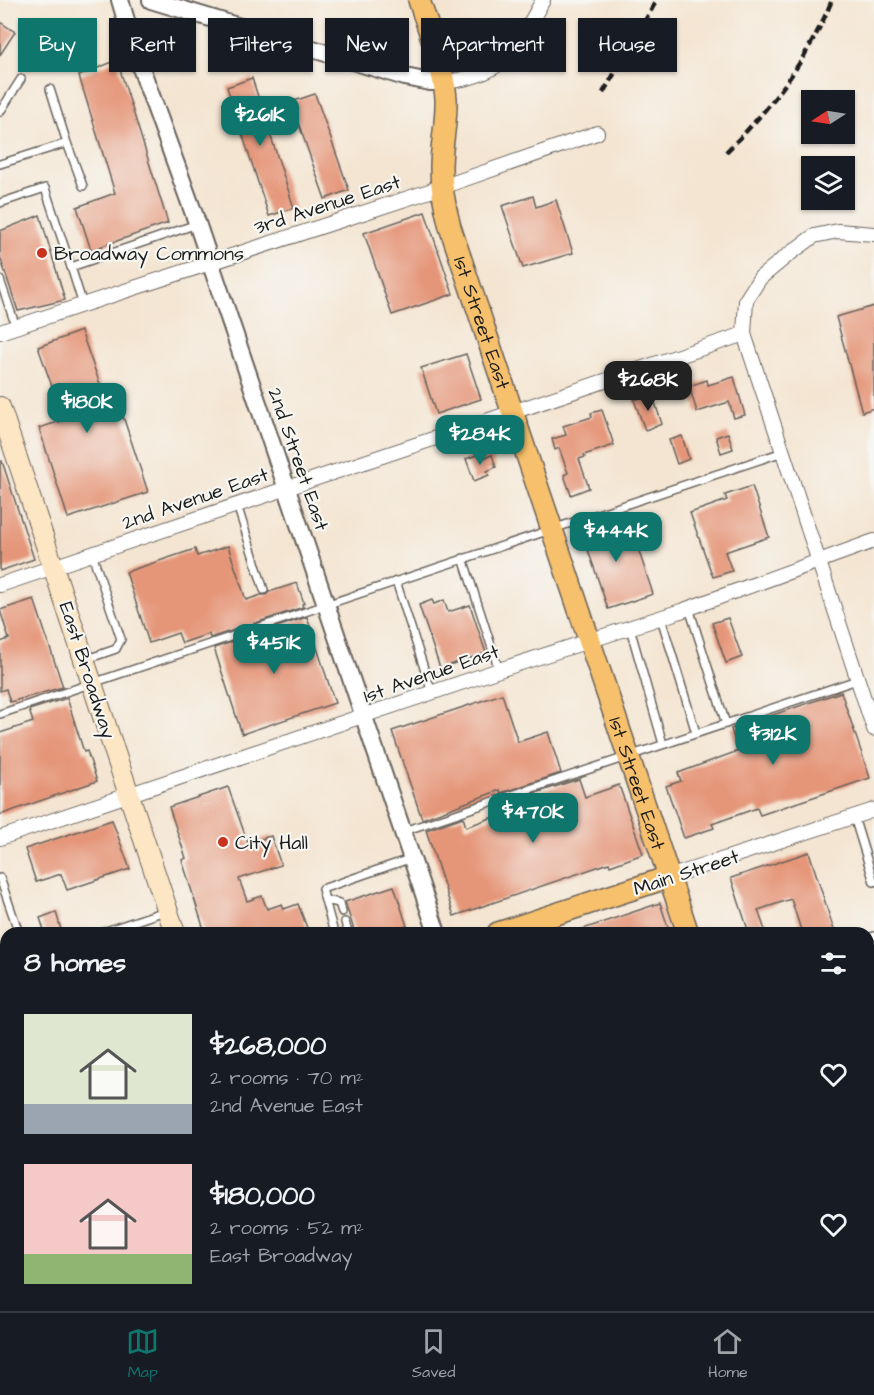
<!DOCTYPE html>
<html lang="en">
<head>
<meta charset="utf-8">
<style>
  body { margin:0; font-family:"Architects Daughter",sans-serif; background:#20242c; color:#f1f3f6; height:100vh; display:flex; flex-direction:column; font-size:22px; white-space:nowrap }
  * { box-sizing:border-box; margin:0 }
  p { font-size:20px; color:#9ea1a6 }
  .icon { flex:none; width:33px; height:33px; fill:none; stroke:currentColor; stroke-width:2; stroke-linecap:round; stroke-linejoin:round }
  .map { position:relative; flex:1; overflow:hidden }
  .side { position:absolute; left:0px; top:927px; width:874px; height:384px; display:flex; flex-direction:column; background:#171b24; border-radius:18px 18px 0 0; box-shadow:0 2px 4px #0004 }
  .side>* { flex:none }
  .hud { position:absolute; left:18px; top:18px; width:838px; height:54px; display:flex; gap:12px }
  .needle { width:39px; rotate:258deg }
  .fabs { position:absolute; left:801px; top:90px; display:grid; gap:12px }
  .fabs a { display:grid; place-items:center; width:54px; height:54px; border-radius:0px; background:#171b24; box-shadow:0 2px 4px #0004; font-size:30px }
  .price { position:absolute; translate:-50% -51px; padding:0 14px; border-radius:12px; background:#0f766e; color:#fff; font-size:20px; line-height:39px; filter:drop-shadow(0 2px 3px #0008) }
  .price::after { content:''; position:absolute; left:50%; top:36px; width:18px; height:14px; margin-left:-9px; background:inherit; clip-path:polygon(0 0,100% 0,50% 100%) }
  .price.current { background:#222; color:#fff }
  ul { padding:0; list-style:none }
  li { display:flex; align-items:center; gap:18px; height:150px; padding:0 24px }
  li span { display:grid; place-items:center; flex:none; width:168px; height:120px; border-radius:0px; color:#555 }
  li>.icon { margin-inline-start:auto }
  span .icon { width:72px; height:72px; fill:#fffc; stroke-width:1 }
  li b { font-size:26px }
  h2 { display:flex; justify-content:space-between; align-items:center; height:72px; padding:0 24px; font-size:26px }
  .chip { padding:0 21px; border-radius:0px; background:#171b24; box-shadow:0 2px 4px #0004; font-size:21px; line-height:54px }
  .chip.current { background:#0f766e; color:#fff }
  .dock { display:flex; justify-content:space-around; align-items:center; height:84px; border-top:2px solid #363941; background:#171b24; font-size:16px; color:#9ea1a6 }
  .dock a { display:grid; justify-items:center; gap:3px }
  .dock .current { color:#0f766e }
  .map>svg:first-child { display:block }
  .building { fill:#e59679 }
  .lines { fill:none; stroke-linecap:round; stroke-linejoin:round }
  .service-casing { stroke:#68625c; stroke-width:10 }
  .minor-casing { stroke:#68625c; stroke-width:16 }
  .tertiary-casing { stroke:#68625c; stroke-width:20 }
  .secondary-casing { stroke:#68625c; stroke-width:22 }
  .primary-casing { stroke:#68625c; stroke-width:24 }
  .service { stroke:#fff; stroke-width:7 }
  .minor { stroke:#fff; stroke-width:14 }
  .tertiary { stroke:#fff; stroke-width:16 }
  .secondary { stroke:#fce6c4; stroke-width:20 }
  .primary { stroke:#f7c06c; stroke-width:21 }
  .rail { stroke:#1c1c1c; stroke-width:4.5; stroke-dasharray:9 4.5; stroke-linecap:butt }
  .poi-dot { fill:#c8321e; stroke:#f6f6f2; stroke-width:2 }
  .labels { text-anchor:middle; stroke-width:4.5; stroke-linejoin:round; paint-order:stroke }
  .street-label { font-size:20px; fill:#1c1c1c; stroke:#f6f6f2 }
  .poi-label { font-size:20px; fill:#1c1c1c; stroke:#f6f6f2; text-anchor:start }
</style>
</head>
<body>
<div class="map">
<svg width="874" height="1311" viewBox="0 0 874 1311">
  <rect width="100%" height="100%" fill="#f6f6f2"/>
  <filter id="ink" filterUnits="userSpaceOnUse"><feTurbulence type="fractalNoise" baseFrequency=".0167" numOctaves="2"/><feDisplacementMap in="SourceGraphic" scale="12" xChannelSelector="R" yChannelSelector="G"/><feConvolveMatrix kernelMatrix="1 2 1 2 8 2 1 2 1" color-interpolation-filters="sRGB"/></filter>
  <filter id="wash" filterUnits="userSpaceOnUse"><feTurbulence type="fractalNoise" baseFrequency=".008" numOctaves="4" result="noise"/><feDisplacementMap in="SourceGraphic" scale="24" xChannelSelector="R" yChannelSelector="G"/><feGaussianBlur stdDeviation="1.35" result="paint"/><feColorMatrix in="noise" values="0 0 0 0 0 0 0 0 0 0 0 0 0 0 0 0 0 1.4 0 .05"/><feComposite in="paint" operator="in"/></filter>
  <g filter="url(#wash)">
    <rect width="100%" height="100%" fill="#f4e5d2"/>
    <g id="blocks">
      <g class="building">
        <polygon points="0,22 15,32 0,55"/>
        <polygon points="117,60 168,223 91,250 77,207 115,193 79,76"/>
        <polygon points="252,78 294,208 269,216 227,87"/>
        <polygon points="315,94 349,190 325,199 291,102"/>
        <polygon points="533,196 536,207 556,200 573,253 523,268 502,206"/>
        <polygon points="425,212 453,294 392,315 364,233"/>
        <polygon points="40,215 65,300 18,311 0,257 0,231"/>
        <polygon points="874,306 874,408 862,412 836,317"/>
        <polygon points="81,331 107,404 118,401 148,492 68,518 39,428 64,420 38,347"/>
        <polygon points="466,354 481,399 436,414 421,368"/>
        <polygon points="734,377 745,415 734,418 729,402 697,412 689,386 707,380 708,385"/>
        <polygon points="652,394 662,424 645,430 634,400"/>
        <polygon points="602,410 614,445 584,455 585,457 579,459 589,488 571,495 564,475 568,473 559,448 555,450 552,439 566,435 563,426 592,417 591,413"/>
        <polygon points="728,433 733,449 721,453 716,437"/>
        <polygon points="682,436 689,459 677,464 669,440"/>
        <polygon points="482,453 484,458 492,455 496,467 487,471 489,475 474,481 466,459"/>
        <polygon points="2,461 34,559 0,571 0,462"/>
        <polygon points="752,486 769,537 725,552 732,571 713,577 690,513 727,500 725,495"/>
        <polygon points="605,517 611,534 631,527 653,594 608,609 580,526"/>
        <polygon points="228,546 246,600 261,595 266,595 269,592 297,583 304,603 302,604 303,607 210,638 209,634 182,643 178,633 149,643 126,572 195,549 197,556"/>
        <polygon points="34,599 63,687 10,702 6,689 0,691 0,642 9,639 0,610"/>
        <polygon points="432,600 434,604 444,600 448,612 470,605 486,653 440,668 419,605"/>
        <polygon points="307,617 335,703 242,734 214,648"/>
        <polygon points="728,618 742,657 726,663 712,623"/>
        <polygon points="841,692 870,778 760,815 757,808 712,824 714,828 684,838 666,786 681,781 678,773 738,751 731,729"/>
        <polygon points="502,694 518,742 548,732 561,773 501,793 500,790 422,819 392,731"/>
        <polygon points="67,698 84,752 87,751 97,781 0,815 0,733 33,722 29,710"/>
        <polygon points="579,779 585,797 619,785 643,854 610,866 609,863 454,916 426,830 463,817 466,827 507,812 505,803"/>
        <polygon points="228,787 248,843 271,836 281,865 239,879 247,901 262,896 267,909 282,904 284,909 298,904 309,933 205,933 182,860 186,858 169,807"/>
        <polygon points="112,820 130,869 67,890 61,874 36,882 25,849"/>
        <polygon points="809,852 835,933 802,933 791,899 758,910 766,933 749,933 731,878"/>
        <polygon points="394,886 407,926 386,933 355,933 345,902"/>
        <polygon points="660,903 670,933 577,933 577,931"/>
        <polygon points="56,912 62,933 45,933 40,918"/>
      </g>
    </g>
  </g>
  <g filter="url(#ink)">
    <use href="#blocks" fill-opacity="0" stroke="#68625c" stroke-width="1.5"/>
    <g class="lines">
      <defs>
        <g id="service">
          <polyline points="50,89 67,143"/>
          <polyline points="0,112 21,79"/>
          <polyline points="0,164 67,143 83,186"/>
          <polyline points="0,203 45,188 71,267"/>
          <polyline points="0,280 16,327"/>
          <polyline points="83,305 71,267 197,224"/>
          <polyline points="237,505 264,590"/>
          <polyline points="463,558 499,670"/>
          <polyline points="396,581 432,693"/>
          <polyline points="689,608 726,724"/>
          <polyline points="661,618 696,733"/>
          <polyline points="630,628 663,744"/>
          <polyline points="87,659 116,649 121,639 92,554"/>
          <polyline points="0,714 783,452"/>
          <polyline points="854,817 874,882"/>
          <polyline points="404,831 857,680"/>
          <polyline points="0,878 19,933"/>
          <polyline points="325,900 339,903 342,912"/>
          <polyline points="345,922 348,933"/>
          <polyline points="100,933 165,911"/>
          <polyline points="334,933 322,889 412,858"/>
          <polyline points="868,938 874,936"/>
          <polyline points="0,967 6,965"/>
          <polyline points="0,1230 6,1228"/>
          <polyline points="180,1305 182,1311"/>
          <polyline points="516,1311 534,1305"/>
        </g>
        <g id="minor">
          <path d="M443 82C506 76 515 50 543 0"/>
          <polyline points="874,234 838,231 814,236 788,255 760,278 746,300 744,334 874,729"/>
          <polyline points="0,332 442,187 597,133"/>
          <polyline points="0,585 744,334"/>
          <polyline points="0,838 499,670 681,611 874,541"/>
          <polyline points="669,877 874,810"/>
          <polyline points="868,1070 874,1068"/>
          <polyline points="0,1178 6,1196"/>
          <polyline points="42,1305 44,1311"/>
          <polyline points="138,1311 156,1305"/>
        </g>
        <g id="tertiary">
          <polyline points="120,0 136,54 194,214 437,933"/>
          <polyline points="151,0 405,77 430,82 443,82"/>
          <polyline points="561,1305 563,1311"/>
        </g>
        <g id="secondary">
          <polyline points="0,407 175,933"/>
          <polyline points="299,1305 301,1311"/>
        </g>
        <g id="primary">
          <path id="s1" d="M419 0C429 31 443 65 446 98 447 122 441 144 441 168 441 188 445 208 450 227L688 933"/>
          <polyline points="498,933 669,877"/>
          <polyline points="0,1100 6,1098"/>
          <polyline points="801,1305 802,1311"/>
        </g>
      </defs>
      <use href="#service" class="service-casing"/>
      <use href="#minor" class="minor-casing"/>
      <use href="#tertiary" class="tertiary-casing"/>
      <use href="#secondary" class="secondary-casing"/>
      <use href="#primary" class="primary-casing"/>
      <use href="#service" class="service"/>
      <use href="#minor" class="minor"/>
      <use href="#tertiary" class="tertiary"/>
      <use href="#secondary" class="secondary"/>
      <use href="#primary" class="primary"/>
      <g class="rail">
        <polyline points="603,93 657,0"/>
        <path d="M726 152C771 108 808 59 832 0"/>
        <polyline points="868,1193 874,1191"/>
      </g>
    </g>
  </g>
  <g class="poi-dot">
    <circle cx="42" cy="253" r="6"/>
    <circle cx="223" cy="842" r="6"/>
  </g>
  <g class="labels">
    <g class="street-label">
      <text transform="translate(327 204) rotate(-18)" y="7">3rd Avenue East</text>
      <text dy="7" stroke="none"><textPath href="#s1" startOffset="333">1st Street East</textPath></text>
      <text transform="translate(299 459) rotate(71)" y="7">2nd Street East</text>
      <text transform="translate(195 498) rotate(-19)" y="7">2nd Avenue East</text>
      <text transform="translate(88 670) rotate(72)" y="7">East Broadway</text>
      <text transform="translate(431 673) rotate(-19)" y="7">1st Avenue East</text>
      <text dy="7" stroke="none"><textPath href="#s1" startOffset="819">1st Street East</textPath></text>
      <text transform="translate(686 872) rotate(-18)" y="7">Main Street</text>
    </g>
    <g class="poi-label">
      <text x="54" y="260">Broadway Commons</text>
      <text x="235" y="849">City Hall</text>
    </g>
  </g>
</svg>
<div class="fabs">
<a><svg class="needle" viewBox="-14 -14 28 28"><path d="M0-13l5 13h-10z" fill="#e53935"/><path d="M0 13l5-13h-10z" fill="#9ea1a6"/></svg></a>
<a><svg class="icon" aria-label="layers" viewBox="0 0 24 24"><path d="M12 4l9 5-9 5-9-5zM3 14l9 5 9-5"/></svg></a>
</div>
<b class="price" style="left:260px;top:147px">$261K</b>
<b class="price current" style="left:648px;top:412px">$268K</b>
<b class="price" style="left:87px;top:434px">$180K</b>
<b class="price" style="left:480px;top:466px">$284K</b>
<b class="price" style="left:616px;top:563px">$444K</b>
<b class="price" style="left:274px;top:675px">$451K</b>
<b class="price" style="left:773px;top:766px">$312K</b>
<b class="price" style="left:533px;top:844px">$470K</b>
<div class="hud">
<a class="chip current">Buy</a>
<a class="chip">Rent</a>
<a class="chip">Filters</a>
<a class="chip">New</a>
<a class="chip">Apartment</a>
<a class="chip">House</a>
</div>
<section class="side">
<h2>8 homes<svg class="icon" aria-label="filters" viewBox="0 0 24 24"><path d="M4 7h16M4 17h16"/><circle cx="9" cy="7" r="2"/><circle cx="15" cy="17" r="2"/></svg></h2>
<ul>
<li><span style="background:linear-gradient(#dfe7d0 75%,#9aa5b1 0)"><svg class="icon" aria-label="home" viewBox="0 0 24 24"><path d="M3 11l9-7 9 7M6 9v11h12V9"/></svg></span><div><b>$268,000</b><p>2 rooms · 70 m²</p><p>2nd Avenue East</p></div><svg class="icon" aria-label="heart" viewBox="0 0 24 24"><path d="M12 20l-8-8c-3-5 5-10 8-4 3-6 11-1 8 4z"/></svg></li>
<li><span style="background:linear-gradient(#f6c9c9 75%,#8fb573 0)"><svg class="icon" aria-label="home" viewBox="0 0 24 24"><path d="M3 11l9-7 9 7M6 9v11h12V9"/></svg></span><div><b>$180,000</b><p>2 rooms · 52 m²</p><p>East Broadway</p></div><svg class="icon" aria-label="heart" viewBox="0 0 24 24"><path d="M12 20l-8-8c-3-5 5-10 8-4 3-6 11-1 8 4z"/></svg></li>
</ul>
</section>
</div>
<nav class="dock">
<a class="current"><svg class="icon" aria-label="map" viewBox="0 0 24 24"><path d="M3 6l6-2 6 2 6-2v14l-6 2-6-2-6 2zM9 4v14M15 6v14"/></svg>Map</a>
<a><svg class="icon" aria-label="saved" viewBox="0 0 24 24"><path d="M7 4h10v16l-5-4-5 4z"/></svg>Saved</a>
<a><svg class="icon" aria-label="home" viewBox="0 0 24 24"><path d="M3 11l9-7 9 7M6 9v11h12V9"/></svg>Home</a>
</nav>
</body>
</html>
